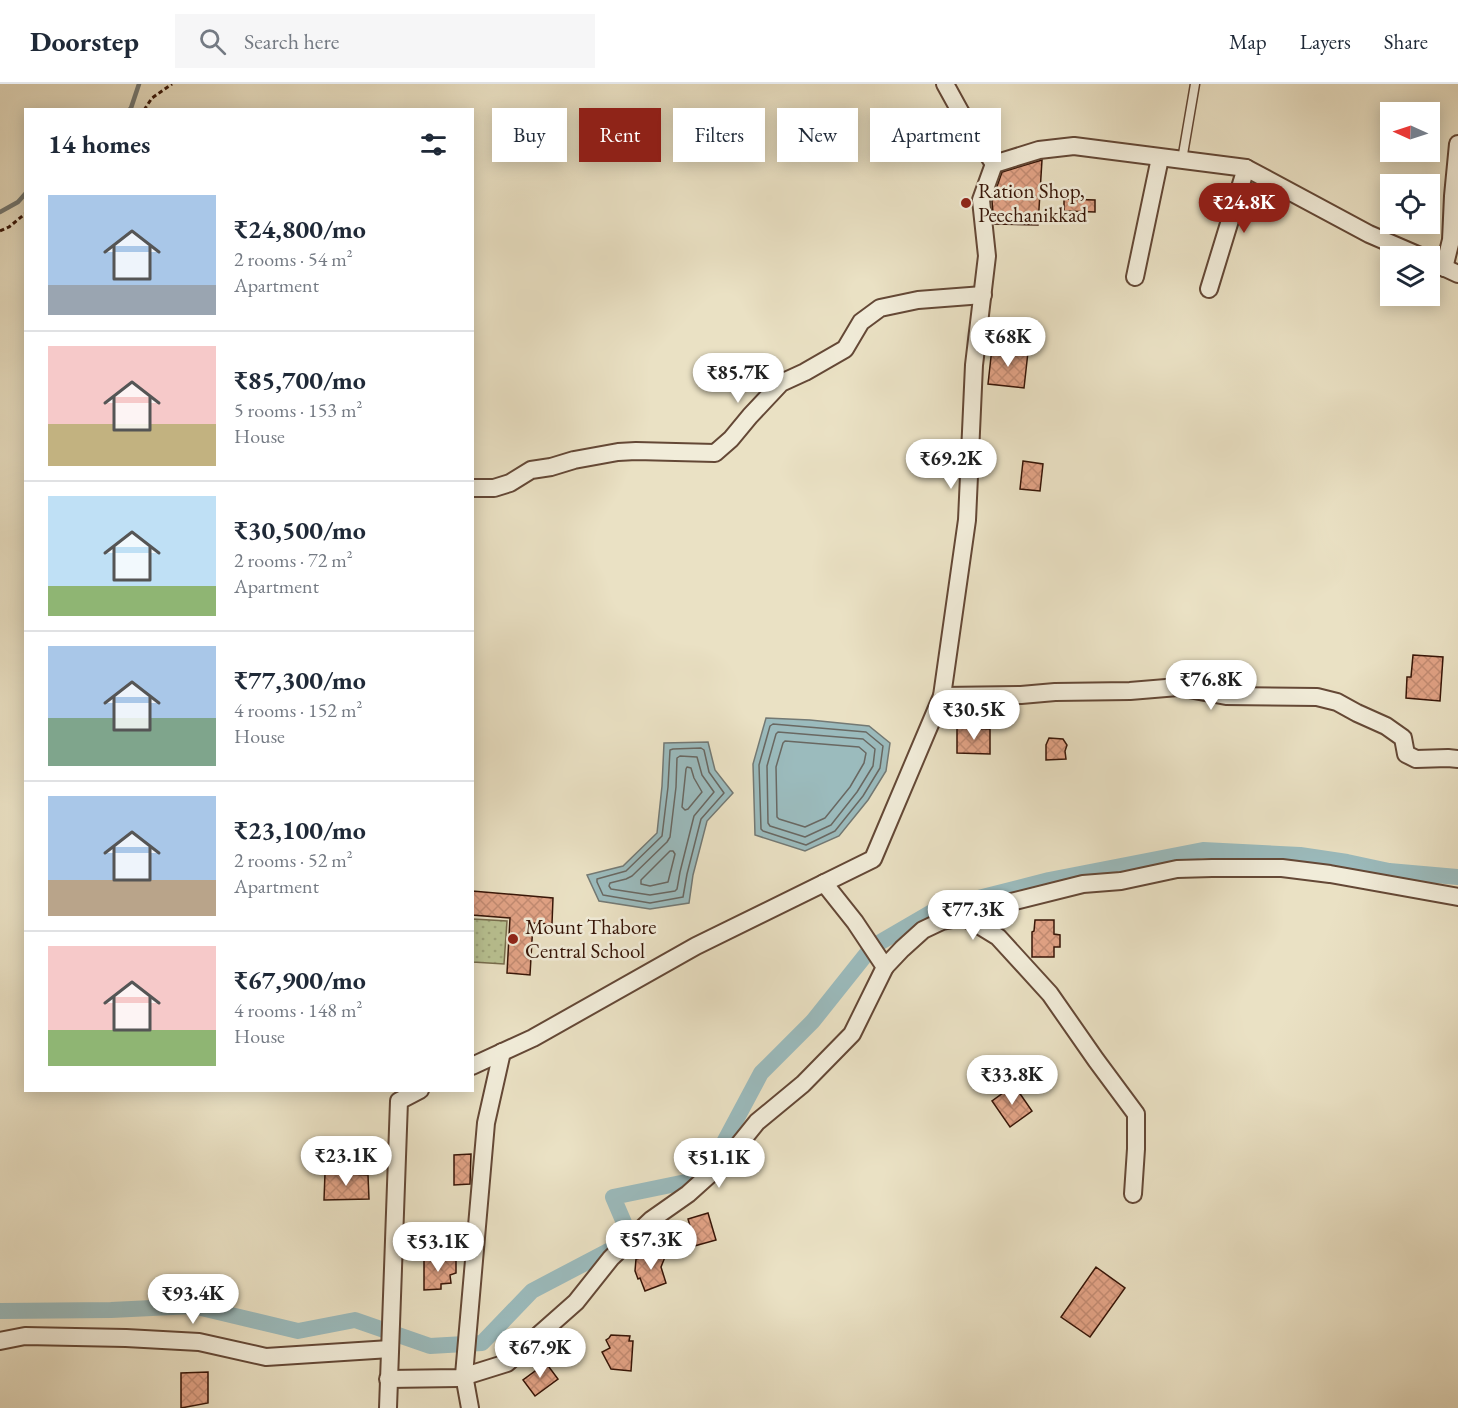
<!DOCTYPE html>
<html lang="en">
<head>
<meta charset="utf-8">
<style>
  body { margin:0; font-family:"EB Garamond",serif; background:#f6f6f7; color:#1f2937; height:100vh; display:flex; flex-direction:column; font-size:22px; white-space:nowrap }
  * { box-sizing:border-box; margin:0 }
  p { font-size:20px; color:#747a83 }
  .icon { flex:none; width:33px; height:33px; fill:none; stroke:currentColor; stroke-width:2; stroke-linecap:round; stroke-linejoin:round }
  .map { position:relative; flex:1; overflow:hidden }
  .drawer { position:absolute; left:24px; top:24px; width:450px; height:984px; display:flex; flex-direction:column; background:#fff; border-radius:0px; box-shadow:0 3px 15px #0003 }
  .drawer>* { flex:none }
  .guide { position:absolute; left:492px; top:24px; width:570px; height:54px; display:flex; gap:12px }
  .needle { width:39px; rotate:273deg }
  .controls { position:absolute; left:1380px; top:18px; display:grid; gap:12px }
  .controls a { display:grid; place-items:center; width:60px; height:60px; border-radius:0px; background:#fff; box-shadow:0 3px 15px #0003; font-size:30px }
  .price { position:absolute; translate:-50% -51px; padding:0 14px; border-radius:21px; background:#fff; color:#222; font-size:20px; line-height:39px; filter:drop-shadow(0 2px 3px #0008) }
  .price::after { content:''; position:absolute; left:50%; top:36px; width:18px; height:14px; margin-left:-9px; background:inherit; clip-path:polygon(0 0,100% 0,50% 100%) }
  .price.selected { background:#8f2418; color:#fff }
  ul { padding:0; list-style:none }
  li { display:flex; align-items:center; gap:18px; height:150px; padding:0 24px }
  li+li { border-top:2px solid #e0e1e3 }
  li span { display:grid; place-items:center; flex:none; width:168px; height:120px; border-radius:0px; color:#555 }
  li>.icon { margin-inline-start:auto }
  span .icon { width:72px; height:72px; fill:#fffc; stroke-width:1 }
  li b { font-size:26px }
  h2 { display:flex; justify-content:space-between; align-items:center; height:72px; padding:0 24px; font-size:26px }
  .tag { padding:0 21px; border-radius:0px; background:#fff; box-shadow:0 3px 15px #0003; font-size:21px; line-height:54px }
  .tag.selected { background:#8f2418; color:#fff }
  header { display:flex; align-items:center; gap:36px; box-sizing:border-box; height:84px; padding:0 30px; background:#fff; border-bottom:2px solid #e0e1e3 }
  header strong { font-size:28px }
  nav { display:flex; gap:33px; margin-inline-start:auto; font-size:21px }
  .search { width:420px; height:54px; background:#f6f6f7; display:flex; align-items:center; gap:15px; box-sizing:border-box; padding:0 21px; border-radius:0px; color:#747a83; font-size:22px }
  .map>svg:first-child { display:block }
  .grass { fill:url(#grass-dots); stroke:#786c4c; stroke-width:1.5 }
  .water { fill:#9bbbbd; stroke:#737974; stroke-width:1.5 }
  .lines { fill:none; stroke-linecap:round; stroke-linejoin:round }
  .shore { stroke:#696862; stroke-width:1.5 }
  .stream { stroke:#737974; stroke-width:4.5 }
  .canal { stroke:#9bbbbd; stroke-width:16 }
  .building { fill:url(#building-cross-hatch); stroke:#371507; stroke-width:1.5 }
  .lane-casing { stroke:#644836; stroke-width:11 }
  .street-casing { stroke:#644836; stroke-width:20 }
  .path { stroke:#371507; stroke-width:3; stroke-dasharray:4.5 3; stroke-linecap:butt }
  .lane { stroke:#f1ecd9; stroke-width:8 }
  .street { stroke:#f1ecd9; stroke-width:16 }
  .poi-dot { fill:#8f2418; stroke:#f1ecd9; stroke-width:2 }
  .labels { text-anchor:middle; stroke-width:5; stroke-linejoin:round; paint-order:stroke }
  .poi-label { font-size:21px; fill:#371507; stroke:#f1ecd9; text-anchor:start }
</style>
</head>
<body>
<header>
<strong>Doorstep</strong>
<div class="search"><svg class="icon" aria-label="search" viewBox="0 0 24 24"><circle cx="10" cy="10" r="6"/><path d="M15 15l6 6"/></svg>Search here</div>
<nav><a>Map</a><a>Layers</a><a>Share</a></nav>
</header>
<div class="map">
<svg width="1458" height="1324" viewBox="0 0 1458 1324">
  <defs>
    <pattern id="grass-dots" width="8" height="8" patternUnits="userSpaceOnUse" patternTransform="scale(1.5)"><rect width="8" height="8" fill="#b9c292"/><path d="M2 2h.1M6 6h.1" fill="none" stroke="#a0a67c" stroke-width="1.8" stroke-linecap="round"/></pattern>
    <pattern id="building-cross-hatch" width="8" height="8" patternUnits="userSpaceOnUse" patternTransform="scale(1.5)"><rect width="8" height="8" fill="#e2a386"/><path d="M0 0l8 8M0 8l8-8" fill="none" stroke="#c28b72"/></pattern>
  </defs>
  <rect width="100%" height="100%" fill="#eae1c4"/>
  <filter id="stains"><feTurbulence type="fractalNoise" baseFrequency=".00333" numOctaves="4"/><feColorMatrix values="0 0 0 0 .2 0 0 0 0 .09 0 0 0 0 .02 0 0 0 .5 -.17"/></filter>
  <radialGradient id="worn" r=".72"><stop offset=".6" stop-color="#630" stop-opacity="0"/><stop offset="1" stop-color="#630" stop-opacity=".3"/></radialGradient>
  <polygon class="grass" points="473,835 507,837 504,880 473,878"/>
  <g class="water">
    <polygon points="766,634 810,636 869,642 890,659 886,687 868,716 839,752 805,767 755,751 753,680"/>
    <polygon points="708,658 715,686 733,709 707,737 693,791 689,819 650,825 599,817 587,791 623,782 657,749 662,702 664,659"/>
  </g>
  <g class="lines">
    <g class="shore">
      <polygon points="773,640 866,648 883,662 880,684 863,712 835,747 806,761 763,747 761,745 759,681 770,642"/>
      <polygon points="778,648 863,655 875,665 873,682 857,708 831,741 805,753 770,742 768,739 767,682 776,650"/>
      <polygon points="785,657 859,663 866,669 864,679 850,703 825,734 805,743 779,735 777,733 776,683 783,659"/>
      <polygon points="701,664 704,666 709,688 724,709 701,735 687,790 683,813 650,819 603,811 597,798 597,795 626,787 662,752 668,703 670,666 673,665"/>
      <polygon points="680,672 697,673 702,691 714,708 694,732 680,788 677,805 675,807 650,811 611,805 609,802 610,799 626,795 632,792 667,758 670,753 676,703 677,674"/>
      <polygon points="687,683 691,684 694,694 702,708 688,725 685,726 682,723 686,685"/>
      <polygon points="670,767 673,767 675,770 668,798 650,802 641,800 641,796"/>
    </g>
    <g class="stream">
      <polyline points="129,26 131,24 139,0"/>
      <polyline points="0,128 18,118 26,109"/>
    </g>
    <polyline class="canal" points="0,1227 111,1226 193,1222 298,1247 355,1236 430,1262 482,1259 532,1207 631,1155 613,1113 705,1094 761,989 813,937 872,863 939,824 1049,796 1203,766 1300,771 1347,778 1389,787 1458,793"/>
  </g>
  <g class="building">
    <polygon points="1042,76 1038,141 994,140 992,117 1002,88"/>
    <polygon points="1064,115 1095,116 1095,128 1064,127"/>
    <polygon points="992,264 1028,268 1024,304 988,300"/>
    <polygon points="1023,377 1043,380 1040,407 1020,405"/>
    <polygon points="1413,571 1443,573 1440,617 1406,614 1407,593 1411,593"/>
    <polygon points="957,644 990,645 990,670 957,669"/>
    <polygon points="1049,654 1063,655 1067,661 1065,667 1066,675 1046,676 1046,661"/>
    <polygon points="472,807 553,814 552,840 533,839 530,891 507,889 510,834 472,831"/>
    <polygon points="1035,836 1054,836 1054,850 1060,851 1060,863 1054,863 1054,873 1032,873 1032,848 1034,847"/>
    <polygon points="1014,1001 1032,1027 1010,1043 992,1017"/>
    <polygon points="471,1070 470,1100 454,1101 454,1071"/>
    <polygon points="325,1089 368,1091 369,1115 324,1116"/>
    <polygon points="708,1129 716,1156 680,1166 674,1146 690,1142 688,1135"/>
    <polygon points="667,1168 661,1183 666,1199 645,1207 640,1194 638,1195 635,1187 636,1175"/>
    <polygon points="424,1175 456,1175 456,1189 450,1191 451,1199 441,1200 441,1205 424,1206"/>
    <polygon points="1096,1183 1125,1204 1090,1253 1061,1233"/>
    <polygon points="611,1251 630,1252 629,1257 633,1257 631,1287 611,1285 602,1268 610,1264 606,1256 609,1254"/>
    <polygon points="546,1279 558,1295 535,1312 523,1296"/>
    <polygon points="208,1288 208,1319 181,1324 181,1289"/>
  </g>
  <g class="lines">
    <defs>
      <polyline id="lane" points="1182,76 1195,0"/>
      <g id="street">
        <polyline points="945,0 961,29 994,80"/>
        <polyline points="1430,177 1458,190"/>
        <polyline points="1444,184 1451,156 1453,112 1458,60"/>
        <polyline points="1135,193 1160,74"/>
        <polyline points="1209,205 1246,84"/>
        <polyline points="472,404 494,404 510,399 531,386 551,383 574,376 618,368 636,367 715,369 731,355 750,332 781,299 805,288 845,265 861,238 880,224 918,216 983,211"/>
        <polyline points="942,612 1021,611 1055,608 1130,607 1178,603 1226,612 1317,613 1337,618 1357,629 1386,642 1403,654 1406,670 1416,675 1448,674 1458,675"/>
        <polyline points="963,833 999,821 1083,800 1121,797 1177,785 1212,784 1282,784 1330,790 1458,813"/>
        <polyline points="885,883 902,865 923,846 942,837 963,833 980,842 998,853 1050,910 1096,976 1136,1030 1136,1065 1133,1110"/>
        <polyline points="472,982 533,954 696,862 873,775 942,612 967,436 974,281 987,172 981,116 994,80 1039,66 1074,62 1246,84 1369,150 1420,172"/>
        <polyline points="0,1257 25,1252 126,1254 199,1258 266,1273 390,1265"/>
        <polyline points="388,1295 459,1294 507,1279 576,1218 611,1174 651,1136 688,1110 728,1074 757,1038 803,1000 852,950 885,883 855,838 824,799"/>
        <polyline points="388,1324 399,1017 420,1006"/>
        <polyline points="470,1324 464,1291 486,1039 502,968"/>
      </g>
    </defs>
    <use href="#lane" class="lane-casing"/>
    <use href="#street" class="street-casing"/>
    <g class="path">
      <polyline points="144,26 152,14 172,0"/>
      <polyline points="0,147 9,143 26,129"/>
    </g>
    <use href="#lane" class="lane"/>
    <use href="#street" class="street"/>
  </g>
  <g class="poi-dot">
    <circle cx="966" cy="119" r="6"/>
    <circle cx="513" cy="855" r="6"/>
  </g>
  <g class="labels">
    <g class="poi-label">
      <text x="978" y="114">Ration Shop,<tspan x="978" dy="24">Peechanikkad</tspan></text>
      <text x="525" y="850">Mount Thabore<tspan x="525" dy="24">Central School</tspan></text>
    </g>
  </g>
  <rect width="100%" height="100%" filter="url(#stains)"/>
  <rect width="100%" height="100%" fill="url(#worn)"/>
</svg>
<div class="controls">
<a><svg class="needle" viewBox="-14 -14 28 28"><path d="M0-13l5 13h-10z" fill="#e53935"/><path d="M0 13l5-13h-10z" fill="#747a83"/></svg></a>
<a><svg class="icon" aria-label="locate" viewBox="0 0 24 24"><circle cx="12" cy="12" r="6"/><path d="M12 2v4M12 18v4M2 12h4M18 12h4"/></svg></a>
<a><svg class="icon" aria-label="layers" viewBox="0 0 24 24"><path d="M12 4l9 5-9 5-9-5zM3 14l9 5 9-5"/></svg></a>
</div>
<b class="price selected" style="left:1244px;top:150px">₹24.8K</b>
<b class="price" style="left:1008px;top:284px">₹68K</b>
<b class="price" style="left:738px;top:320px">₹85.7K</b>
<b class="price" style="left:951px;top:406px">₹69.2K</b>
<b class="price" style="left:1211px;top:627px">₹76.8K</b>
<b class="price" style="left:974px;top:657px">₹30.5K</b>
<b class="price" style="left:973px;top:857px">₹77.3K</b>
<b class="price" style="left:1012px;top:1022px">₹33.8K</b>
<b class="price" style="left:346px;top:1103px">₹23.1K</b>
<b class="price" style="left:719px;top:1105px">₹51.1K</b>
<b class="price" style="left:651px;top:1187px">₹57.3K</b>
<b class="price" style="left:438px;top:1189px">₹53.1K</b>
<b class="price" style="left:193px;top:1241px">₹93.4K</b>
<b class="price" style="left:540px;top:1295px">₹67.9K</b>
<div class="guide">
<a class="tag">Buy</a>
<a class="tag selected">Rent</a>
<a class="tag">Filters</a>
<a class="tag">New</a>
<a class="tag">Apartment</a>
</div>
<section class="drawer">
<h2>14 homes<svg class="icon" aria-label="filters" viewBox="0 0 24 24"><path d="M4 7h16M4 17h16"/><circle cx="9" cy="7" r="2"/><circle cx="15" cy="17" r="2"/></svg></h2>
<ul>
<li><span style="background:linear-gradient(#a9c7e8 75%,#9aa5b1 0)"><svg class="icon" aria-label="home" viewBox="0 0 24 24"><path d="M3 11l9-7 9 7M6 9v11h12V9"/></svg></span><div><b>₹24,800/mo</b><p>2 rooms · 54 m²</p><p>Apartment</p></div></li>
<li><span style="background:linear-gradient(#f6c9c9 65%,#c2b280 0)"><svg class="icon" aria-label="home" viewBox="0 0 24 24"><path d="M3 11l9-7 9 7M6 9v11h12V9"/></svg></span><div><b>₹85,700/mo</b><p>5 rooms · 153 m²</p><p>House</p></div></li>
<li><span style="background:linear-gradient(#bfe0f5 75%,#8fb573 0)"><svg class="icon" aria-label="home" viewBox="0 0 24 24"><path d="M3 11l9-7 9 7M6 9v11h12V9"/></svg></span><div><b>₹30,500/mo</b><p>2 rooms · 72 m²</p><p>Apartment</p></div></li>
<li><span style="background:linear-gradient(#a9c7e8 60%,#7fa58c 0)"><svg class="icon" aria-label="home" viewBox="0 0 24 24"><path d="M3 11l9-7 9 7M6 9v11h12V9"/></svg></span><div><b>₹77,300/mo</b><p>4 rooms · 152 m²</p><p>House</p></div></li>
<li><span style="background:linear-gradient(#a9c7e8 70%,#b9a48a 0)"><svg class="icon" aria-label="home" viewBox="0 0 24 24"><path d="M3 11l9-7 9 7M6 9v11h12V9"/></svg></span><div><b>₹23,100/mo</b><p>2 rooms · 52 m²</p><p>Apartment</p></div></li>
<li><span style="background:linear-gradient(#f6c9c9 70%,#8fb573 0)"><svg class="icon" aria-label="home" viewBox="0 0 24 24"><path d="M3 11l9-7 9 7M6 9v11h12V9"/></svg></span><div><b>₹67,900/mo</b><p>4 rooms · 148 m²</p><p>House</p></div></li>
</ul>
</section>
</div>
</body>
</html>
